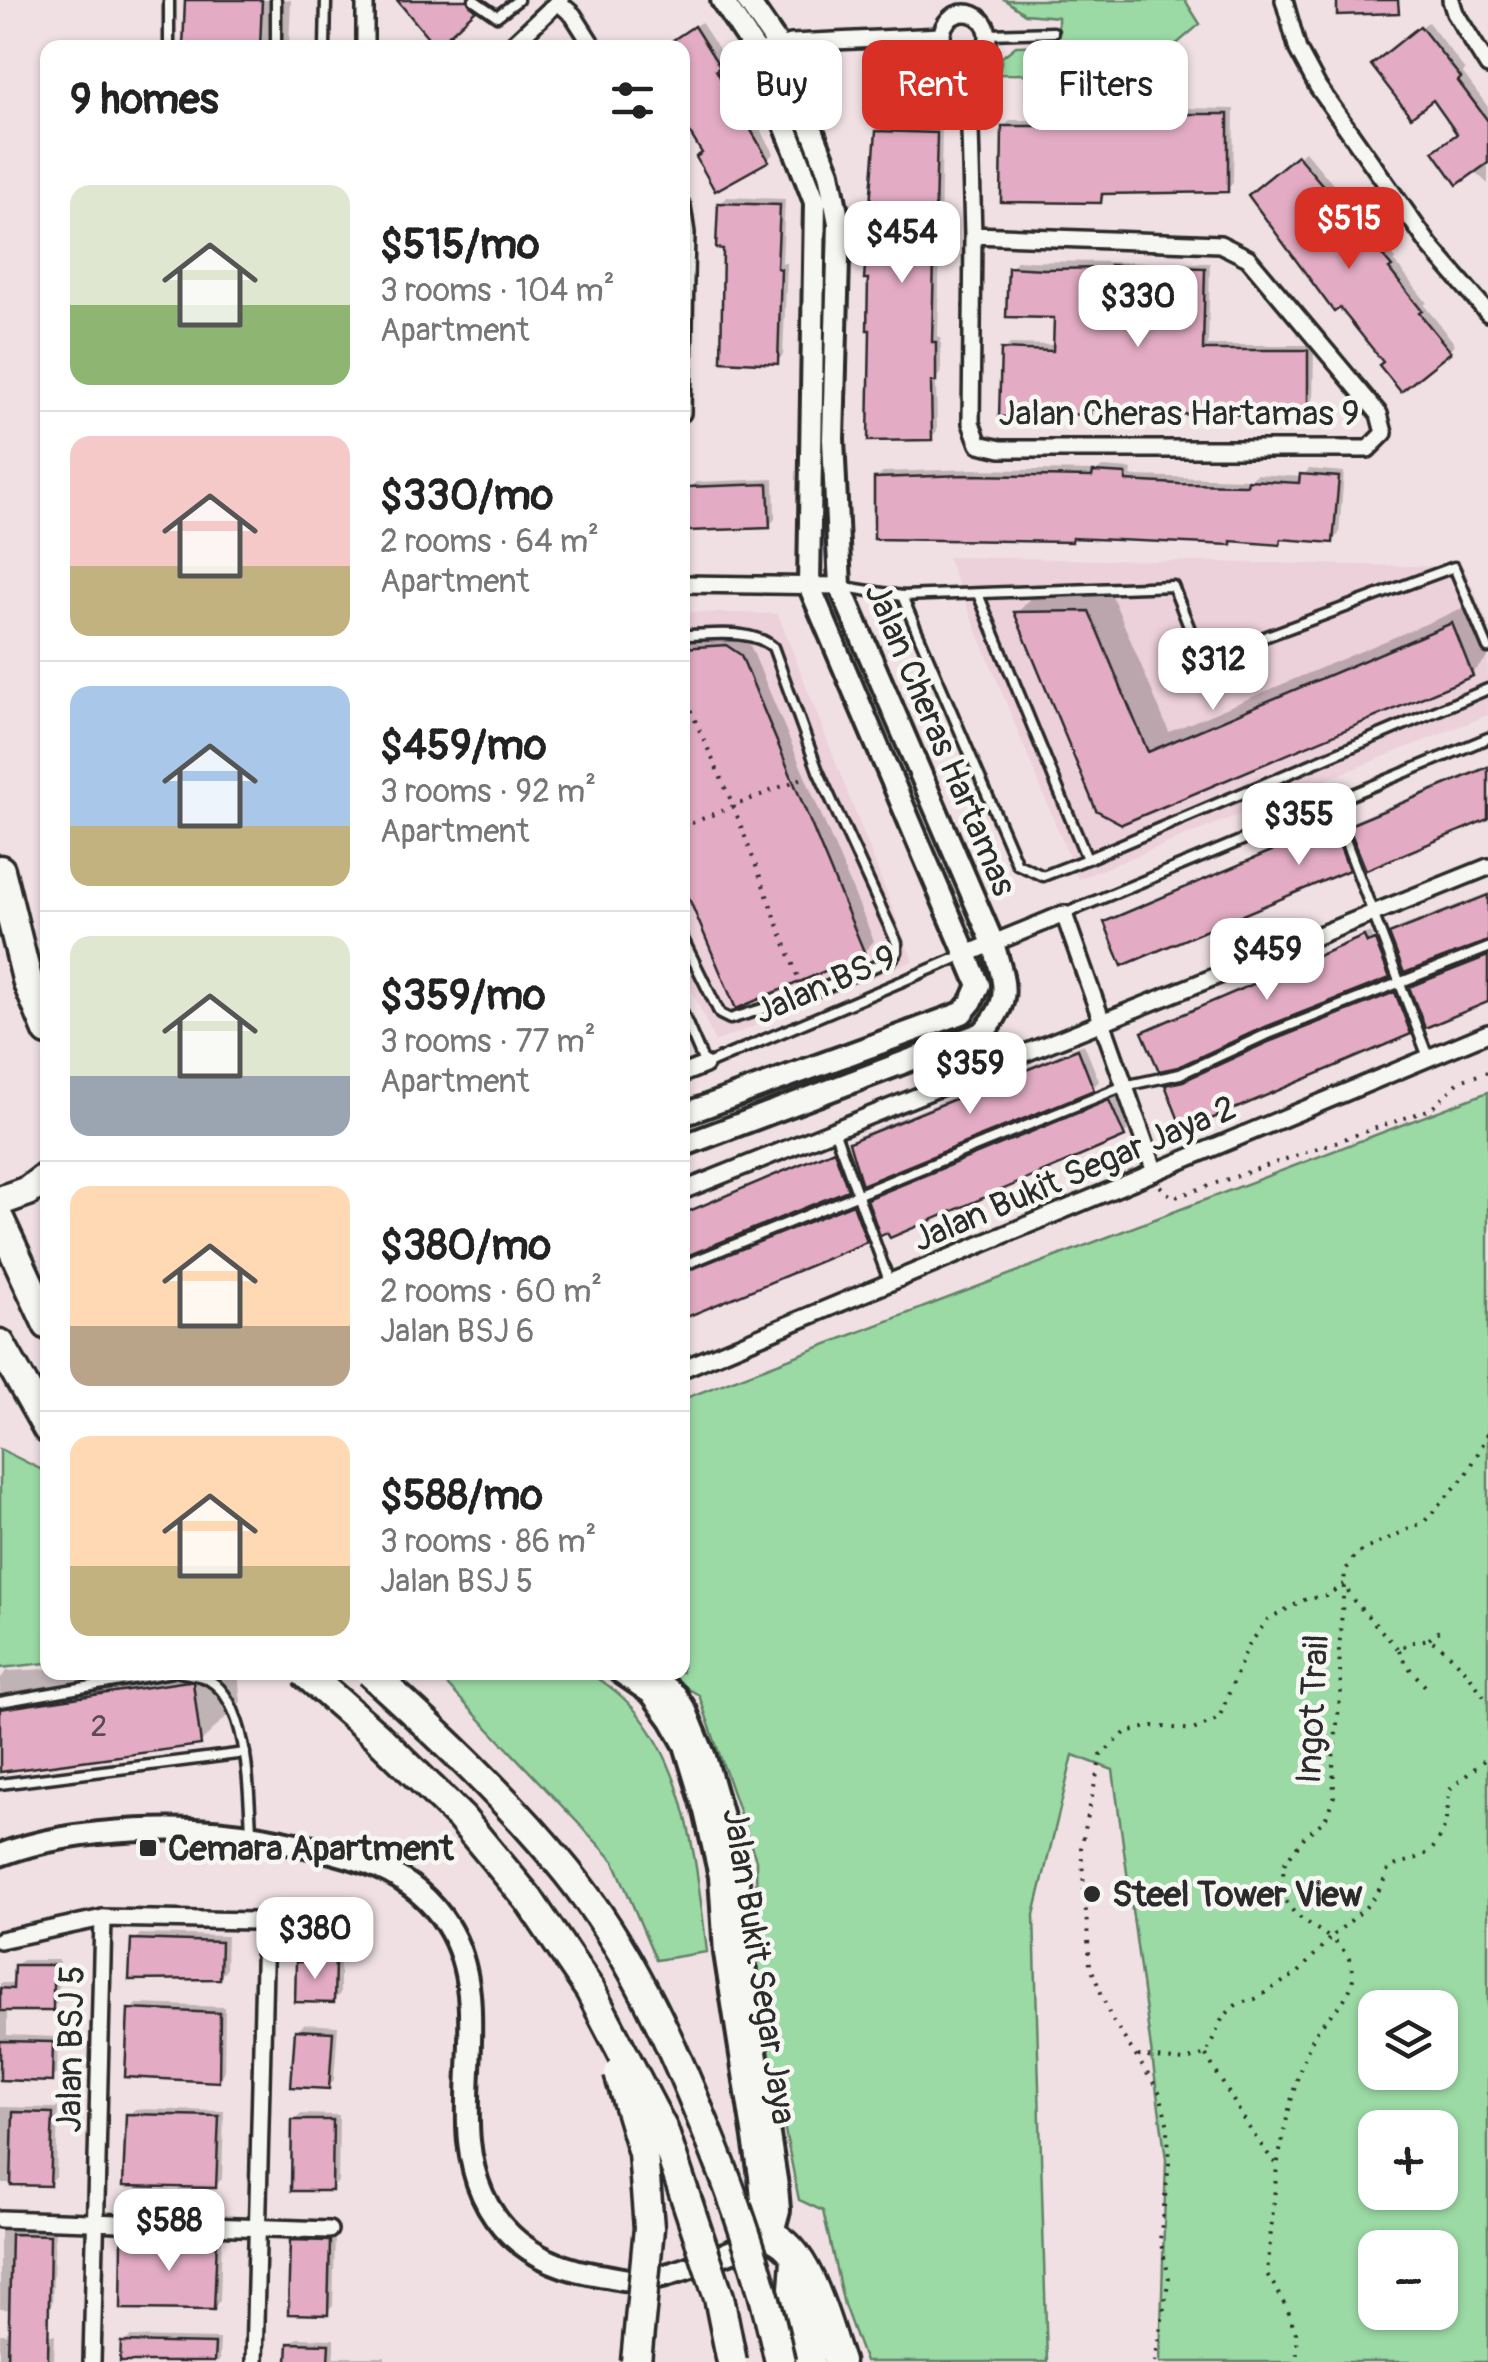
<!DOCTYPE html>
<html lang="en">
<head>
<meta charset="utf-8">
<style>
  body { margin:0; font-family:Pangolin,sans-serif; background:#f6f6f6; color:#222; height:100vh; display:flex; flex-direction:column; font-size:38px; white-space:nowrap }
  * { box-sizing:border-box; margin:0 }
  p { font-size:32px; color:#767676 }
  .icon { flex:none; width:55px; height:55px; fill:none; stroke:currentColor; stroke-width:2; stroke-linecap:round; stroke-linejoin:round }
  .map { position:relative; flex:1; overflow:hidden }
  .sheet { position:absolute; left:40px; top:40px; width:650px; height:1640px; display:flex; flex-direction:column; background:#fff; border-radius:20px; box-shadow:0 2px 8px #0004 }
  .sheet>* { flex:none }
  .guide { position:absolute; left:720px; top:40px; width:618px; height:90px; display:flex; gap:20px }
  .fabs { position:absolute; left:1358px; top:1990px; display:grid; gap:20px }
  .fabs a { display:grid; place-items:center; width:100px; height:100px; border-radius:20px; background:#fff; box-shadow:0 2px 8px #0004; font-size:50px }
  .price { position:absolute; translate:-50% -85px; padding:0 22px; border-radius:20px; background:#fff; color:#222; font-size:32px; line-height:65px; filter:drop-shadow(0 2px 5px #0008) }
  .price::after { content:''; position:absolute; left:50%; top:60px; width:30px; height:22px; margin-left:-15px; background:inherit; clip-path:polygon(0 0,100% 0,50% 100%) }
  .price.selected { background:#d93025; color:#fff }
  ul { padding:0; list-style:none }
  li { display:flex; align-items:center; gap:30px; height:250px; padding:0 30px }
  li+li { border-top:2px solid #e0e0e0 }
  li span { display:grid; place-items:center; flex:none; width:280px; height:200px; border-radius:20px; color:#555 }
  li>.icon { margin-inline-start:auto }
  span .icon { width:120px; height:120px; fill:#fffc; stroke-width:1 }
  li b { font-size:42px }
  h2 { display:flex; justify-content:space-between; align-items:center; height:120px; padding:0 30px; font-size:42px }
  .tag { padding:0 35px; border-radius:20px; background:#fff; box-shadow:0 2px 8px #0004; font-size:35px; line-height:90px }
  .tag.selected { background:#d93025; color:#fff }
  .map>svg:first-child { display:block }
  .built { fill:#ecd0da }
  .green { fill:#9bdaa4; stroke:#638268; stroke-width:2.5; fill-rule:evenodd }
  .shadow { fill:#0003 }
  .building { fill:#e3acc4; stroke:#2b2b2b; stroke-width:2.5 }
  .lines { fill:none; stroke-linecap:round; stroke-linejoin:round }
  .service-casing { stroke:#2b2b2b; stroke-width:15 }
  .minor-casing { stroke:#2b2b2b; stroke-width:22 }
  .tertiary-casing { stroke:#2b2b2b; stroke-width:28 }
  .motorway-casing { stroke:#2b2b2b; stroke-width:35 }
  .path { stroke:#2b2b2b; stroke-width:4; stroke-dasharray:2.5 8; stroke-linecap:butt }
  .service { stroke:#f6f6f2; stroke-width:8 }
  .minor { stroke:#f6f6f2; stroke-width:15 }
  .tertiary { stroke:#f6f6f2; stroke-width:20 }
  .motorway { stroke:#f6f6f2; stroke-width:28 }
  .motorway-bridge-casing { stroke:#2b2b2b; stroke-width:35; stroke-linecap:butt }
  .motorway-bridge { stroke:#f6f6f2; stroke-width:28 }
  .poi-dot { fill:#2b2b2b; stroke:#f6f6f2; stroke-width:4 }
  .labels { text-anchor:middle; stroke-width:9; stroke-linejoin:round; paint-order:stroke }
  .number-label { font-size:30px; fill:#594b51 }
  .street-label { font-size:35px; fill:#2b2b2b; stroke:#f6f6f2 }
  .poi-label { font-size:35px; font-weight:bold; fill:#2b2b2b; stroke:#f6f6f2; text-anchor:start }
</style>
</head>
<body>
<div class="map">
<svg width="1488" height="2362" viewBox="0 0 1488 2362">
  <rect width="100%" height="100%" fill="#f0e0e4"/>
  <filter id="ink" filterUnits="userSpaceOnUse"><feTurbulence type="fractalNoise" baseFrequency=".01" numOctaves="2"/><feDisplacementMap in="SourceGraphic" scale="20" xChannelSelector="R" yChannelSelector="G"/><feConvolveMatrix kernelMatrix="1 2 1 2 8 2 1 2 1" color-interpolation-filters="sRGB"/></filter>
  <g filter="url(#ink)">
    <g class="built">
      <polygon points="947,557 1464,567 1488,623 1488,715 1078,879"/>
      <polygon points="682,612 778,614 913,961 715,1042 683,970"/>
    </g>
    <g class="green">
      <polygon points="1005,0 1185,0 1200,24 1140,75 999,74 1002,57 1016,46 1058,45 1058,17 1025,14"/>
      <path d="M1488 1092V2362H1160L1166 2159 1113 1770 1073 1755 1034 1915 1047 2362H865L844 2305 823 2211 799 2200 758 1996 756 1860 699 1695 661 1673 682 1672 683 1399ZM1375 2008H1440V2072H1375ZM1375 2128H1440V2192H1375ZM1375 2248H1440V2312H1375Z"/>
      <polygon points="0,1449 48,1473 47,1663 0,1668"/>
      <path d="M436 1673H588C686 1724 695 1855 707 1952L656 1960 614 1861Z"/>
    </g>
    <g class="shadow">
      <polygon points="188,0 291,0 289,48 185,48"/>
      <polygon points="701,22 725,59 722,62 774,153 768,159 704,152 682,48 661,48"/>
      <polygon points="1428,22 1465,70 1463,73 1488,107 1488,184 1473,170 1459,133 1433,97 1380,59"/>
      <polygon points="1188,108 1234,109 1233,183 1227,189 1107,191 1100,201 1004,127 1010,120 1060,120 1065,115 1109,116 1109,119 1182,119"/>
      <polygon points="885,125 942,128 938,337 941,337 941,373 936,378 937,431 931,437 873,328 878,132"/>
      <polygon points="1305,151 1396,259 1394,261 1427,303 1424,305 1455,344 1449,350 1386,362 1258,188"/>
      <polygon points="727,197 785,199 782,263 787,263 783,355 777,361 726,246 720,204"/>
      <polygon points="1017,261 1210,263 1208,345 1314,345 1313,413 1307,419 1263,413 1094,407 1089,412 1003,351 1010,344 1056,345 1057,316 1011,268"/>
      <polygon points="1102,467 1132,469 1131,476 1251,479 1256,474 1302,477 1309,469 1344,472 1339,534 1332,541 1284,537 1279,542 1075,536 1071,540 876,479 883,472 974,469 1097,471"/>
      <polygon points="774,479 775,519 769,526 690,488 696,482"/>
      <polygon points="1110,591 1169,732 1473,604 1488,640 1488,657 1472,674 1122,821 1017,613 1037,592"/>
      <polygon points="737,636 750,645 874,941 864,952 682,876 682,640"/>
      <polygon points="1488,765 1488,816 1352,831 1341,828 1354,862 1347,868 1107,922 1114,916 1332,824 1335,829"/>
      <polygon points="1488,893 1488,939 1392,935 1398,928"/>
      <polygon points="1370,932 1373,939 1382,935 1395,970 1389,976 1145,1032 1152,1026"/>
      <polygon points="1488,954 1488,999 1412,987 1419,981"/>
      <polygon points="1402,988 1416,1025 1410,1031 1168,1086 1174,1079 1192,1075 1275,1037"/>
      <polygon points="1084,1044 1099,1081 1093,1088 852,1143 858,1136"/>
      <polygon points="1116,1095 1130,1128 1124,1135 870,1199 876,1193"/>
      <polygon points="840,1146 853,1182 847,1188 682,1255 682,1213"/>
      <polygon points="860,1200 872,1233 865,1239 682,1316 682,1264 693,1268"/>
      <polygon points="48,1669 48,1672 238,1672 241,1702 200,1743 0,1770 0,1679 7,1671"/>
      <polygon points="140,1934 227,1936 226,1970 219,1977 134,1941"/>
      <polygon points="305,1956 340,1957 340,1994 333,2000 298,1963"/>
      <polygon points="22,1960 59,1960 58,2002 52,2008 7,2008 7,2035 58,2037 57,2073 51,2079 0,2078 0,1983 16,1983 16,1966"/>
      <polygon points="137,2004 225,2007 224,2073 218,2080 131,2010"/>
      <polygon points="304,2024 338,2026 334,2080 328,2087 298,2031"/>
      <polygon points="0,2107 58,2108 56,2177 49,2183 0,2183"/>
      <polygon points="135,2109 224,2111 222,2179 215,2186 128,2116"/>
      <polygon points="301,2114 339,2115 338,2182 331,2189 294,2121"/>
      <polygon points="0,2227 55,2230 52,2304 46,2311 0,2309"/>
      <polygon points="131,2233 222,2234 220,2301 213,2307 124,2240"/>
      <polygon points="299,2235 335,2236 333,2306 327,2312 293,2241"/>
      <polygon points="0,2334 55,2335 54,2362 0,2362"/>
      <polygon points="130,2337 220,2339 219,2362 123,2362 124,2343"/>
      <polygon points="297,2338 334,2339 334,2357 385,2357 385,2362 290,2362 290,2344"/>
    </g>
    <g class="building">
      <polygon points="185,0 262,0 260,48 183,48"/>
      <polygon points="397,0 467,0 476,10 436,47"/>
      <polygon points="1337,0 1398,0 1399,13 1337,15"/>
      <polygon points="694,26 720,67 716,70 769,161 715,191 696,157 702,153 682,120 682,48 661,48"/>
      <polygon points="1420,26 1461,78 1458,81 1488,121 1488,163 1457,185 1433,151 1457,134 1433,100 1411,117 1371,65"/>
      <polygon points="1180,114 1228,114 1228,192 1102,194 1101,203 1001,202 1002,126 1056,126 1056,121 1104,122 1104,125 1179,125"/>
      <polygon points="876,131 937,133 932,342 936,342 936,382 931,382 932,440 868,441 870,330 867,330 868,279 864,279"/>
      <polygon points="1297,155 1392,267 1389,269 1422,311 1419,313 1451,352 1401,392 1379,365 1383,362 1340,308 1334,312 1248,195"/>
      <polygon points="718,203 780,205 777,268 781,269 778,364 721,361 723,249 716,248"/>
      <polygon points="1110,265 1205,268 1203,350 1308,350 1308,422 1261,422 1261,415 1160,414 1090,409 1090,414 999,417 1001,349 1053,351 1054,318 1006,317 1008,267 1044,269 1110,268"/>
      <polygon points="1093,472 1126,474 1126,481 1179,484 1247,485 1248,480 1299,483 1300,474 1339,477 1333,543 1281,539 1280,545 1231,541 1231,545 1072,538 1072,542 874,539 874,478 966,475 1092,477"/>
      <polygon points="768,484 770,528 688,531 687,487"/>
      <polygon points="1089,611 1148,752 1452,623 1473,676 1122,824 1096,810 1014,612"/>
      <polygon points="726,645 741,655 865,954 736,1009 682,882 682,648"/>
      <polygon points="1488,767 1488,819 1366,870 1351,833 1340,830 1337,839 1349,870 1122,966 1104,922 1326,828 1328,834"/>
      <polygon points="1488,895 1488,941 1404,973 1389,934"/>
      <polygon points="1364,936 1367,943 1375,940 1390,978 1260,1029 1178,1067 1159,1071 1142,1032"/>
      <polygon points="1488,956 1488,1002 1425,1028 1409,987"/>
      <polygon points="1395,992 1411,1034 1183,1131 1165,1085 1183,1081 1266,1043"/>
      <polygon points="1078,1049 1094,1090 862,1185 849,1142"/>
      <polygon points="1109,1100 1125,1137 890,1238 887,1233 880,1236 867,1199"/>
      <polygon points="834,1150 848,1190 682,1258 682,1214"/>
      <polygon points="853,1204 867,1242 682,1319 682,1273"/>
      <polygon points="188,1681 193,1682 201,1745 0,1772 0,1709"/>
      <polygon points="131,1939 221,1942 220,1979 129,1980"/>
      <polygon points="296,1962 335,1962 334,2003 295,2002"/>
      <polygon points="14,1965 53,1965 53,2011 0,2011 0,1988 13,1989"/>
      <polygon points="128,2009 220,2013 219,2082 125,2077"/>
      <polygon points="295,2030 333,2032 329,2089 291,2087"/>
      <polygon points="0,2041 53,2042 52,2082 0,2080"/>
      <polygon points="13,2112 53,2113 50,2186 11,2185"/>
      <polygon points="126,2114 219,2116 216,2188 123,2186"/>
      <polygon points="292,2120 333,2120 332,2191 291,2191"/>
      <polygon points="11,2234 50,2235 48,2362 8,2362"/>
      <polygon points="122,2239 217,2239 214,2310 121,2309"/>
      <polygon points="290,2240 330,2241 328,2315 288,2314"/>
      <polygon points="121,2342 215,2344 214,2362 120,2362"/>
      <polygon points="288,2343 329,2344 328,2362 287,2362"/>
    </g>
    <g class="lines">
      <defs>
        <g id="service">
          <polyline points="276,0 276,48"/>
          <polyline points="474,0 497,16 518,0"/>
          <polyline points="988,34 1053,32"/>
          <polyline points="169,48 169,0"/>
          <polyline points="325,48 326,0"/>
          <polyline points="844,587 902,596 1173,586 1202,660 1454,567 1488,648"/>
          <polyline points="902,596 1017,864 1043,876 1087,859 978,594"/>
          <path d="M682 635C712 635 750 628 773 647L818 771 897 943V952L892 959 805 996 730 1019 720 1014 682 937"/>
          <polyline points="1344,837 1428,1057"/>
          <polyline points="1087,859 1488,689"/>
          <polyline points="1064,914 1488,738"/>
          <polyline points="682,1012 705,1065 966,954"/>
          <polyline points="834,1130 889,1281"/>
          <polyline points="682,1266 1124,1086 1180,1074 1263,1036 1488,948"/>
          <path d="M179 1672C188 1674 202 1675 209 1680 249 1703 249 1792 251 1833"/>
          <polyline points="0,1702 172,1672"/>
          <polyline points="0,1784 245,1753"/>
        </g>
        <g id="minor">
          <polyline points="1284,0 1298,50 1318,87 1430,246 1488,313"/>
          <polyline points="1451,0 1455,13 1488,66"/>
          <polyline points="558,2 573,15 594,48"/>
          <circle cx="965" cy="36" r="23"/>
          <polyline points="365,48 365,0"/>
          <polyline points="509,48 560,0"/>
          <polyline points="757,53 791,43 942,36"/>
          <polyline points="968,59 973,235 971,423 979,444 1001,449 1368,449 1384,433 1379,414 1248,258 1220,244 973,235"/>
          <polyline points="682,206 686,233 682,413"/>
          <polyline points="682,584 840,586"/>
          <polyline points="967,954 1064,914 1155,1172"/>
          <polyline points="682,1074 705,1065"/>
          <polyline points="682,1191 1488,867"/>
          <polyline points="682,1369 1488,1033"/>
          <polyline points="0,1940 103,1918 253,1921 265,1927 254,2362"/>
          <polyline points="0,2219 329,2230"/>
          <polyline points="92,2362 103,1918"/>
        </g>
        <g id="tertiary">
          <polyline points="682,1115 962,1013 972,1001 979,985 809,585 815,202 757,53 722,0"/>
          <path d="M682 1146 982 1033C1014 1000 1004 983 993 943L840 586 833 439 839 223 829 173 798 94 778 45 747 0"/>
          <polyline points="620,1672 652,1694 671,1720 685,1745 705,1811 720,1876 725,1953 760,2176 763,2212 772,2236"/>
          <polyline points="648,1672 676,1695 686,1711 705,1757 737,1869 746,1988 777,2186 779,2210 772,2236"/>
          <path d="M0 1855C76 1826 198 1823 277 1840 342 1854 409 1864 447 1925 487 1988 462 2071 469 2141 477 2222 527 2266 606 2276 617 2278 632 2282 643 2280 682 2274 722 2254 758 2241"/>
        </g>
        <g id="motorway">
          <polyline points="0,870 28,983 48,1031"/>
          <polyline points="0,1201 28,1191 48,1176"/>
          <polyline points="0,1221 48,1325"/>
          <polyline points="0,1344 48,1429"/>
          <path d="M772 2236C808 2249 827 2327 839 2362"/>
          <polyline points="796,2260 794,2289 810,2362"/>
        </g>
      </defs>
      <use href="#service" class="service-casing"/>
      <use href="#minor" class="minor-casing"/>
      <use href="#tertiary" class="tertiary-casing"/>
      <use href="#motorway" class="motorway-casing"/>
      <g class="path">
        <polyline points="682,691 733,805 800,983"/>
        <polyline points="682,827 805,777"/>
        <polyline points="1160,1186 1173,1198 1431,1109 1460,1081 1488,1072"/>
        <path d="M1488 1434 1467 1474 1424 1522 1357 1553 1345 1571 1339 1651 1341 1690 1333 1758 1334 1796 1325 1820 1305 1836 1285 1862 1280 1894 1296 1915 1330 1938C1356 1915 1378 1903 1388 1869 1400 1862 1416 1860 1427 1853 1446 1840 1448 1811 1449 1790L1488 1757"/>
        <polyline points="1429,1639 1441,1630"/>
        <polyline points="1399,1650 1405,1663 1426,1687"/>
        <polyline points="1206,2055 1253,2134 1277,2166 1267,2274 1286,2305 1296,2333 1297,2362"/>
        <path d="M1138 2056 1184 2061 1206 2054 1223 2017 1237 2004 1255 1999 1299 1972 1330 1938C1342 1947 1354 1960 1353 1977 1351 2002 1324 2016 1314 2036 1294 2076 1286 2123 1277 2166"/>
        <path d="M1155 2362 1169 2277 1160 2240 1169 2164 1168 2127 1160 2093 1111 2018 1090 1965 1081 1848 1101 1755 1126 1732 1153 1726 1193 1730 1219 1718 1247 1648 1268 1619 1306 1599 1326 1596 1344 1584 1354 1601 1399 1650 1408 1643 1429 1639C1456 1655 1472 1678 1488 1703"/>
      </g>
      <use href="#service" class="service"/>
      <use href="#minor" class="minor"/>
      <use href="#tertiary" class="tertiary"/>
      <use href="#motorway" class="motorway"/>
      <defs>
        <g id="motorway-bridge">
          <polyline points="304,1672 377,1736 461,1818 529,1900 590,1990 663,2130 719,2297 732,2362"/>
          <path d="M370 1672C439 1735 508 1799 567 1872 628 1948 668 2034 704 2124 736 2201 763 2280 780 2362"/>
          <polyline points="619,2073 643,2153 649,2228 636,2362"/>
        </g>
      </defs>
      <use href="#motorway-bridge" class="motorway-bridge-casing"/>
      <use href="#motorway-bridge" class="motorway-bridge"/>
    </g>
  </g>
  <g class="poi-dot">
    <rect x="138" y="1838" width="20" height="20" rx="5"/>
    <circle cx="1092" cy="1894" r="10"/>
  </g>
  <g class="labels">
    <g class="number-label">
      <text x="99" y="1736">2</text>
    </g>
    <g class="street-label">
      <text x="1179" y="425">Jalan Cheras Hartamas 9</text>
      <text transform="translate(941 739) rotate(67)" y="12">Jalan Cheras Hartamas</text>
      <text transform="translate(825 984) rotate(-23)" y="12">Jalan BS 9</text>
      <text transform="translate(1074 1173) rotate(-23)" y="12">Jalan Bukit Segar Jaya 2</text>
      <text transform="translate(1312 1709) rotate(-87)" y="12">Ingot Trail</text>
      <text transform="translate(760 1966) rotate(81)" y="12">Jalan Bukit Segar Jaya</text>
      <text transform="translate(70 2049) rotate(-89)" y="12">Jalan BSJ 5</text>
    </g>
    <g class="poi-label">
      <text x="168" y="1860">Cemara Apartment</text>
      <text x="1112" y="1906">Steel Tower View</text>
    </g>
  </g>
</svg>
<div class="fabs">
<a><svg class="icon" aria-label="layers" viewBox="0 0 24 24"><path d="M12 4l9 5-9 5-9-5zM3 14l9 5 9-5"/></svg></a>
<a>+</a>
<a>−</a>
</div>
<b class="price selected" style="left:1349px;top:272px">$515</b>
<b class="price" style="left:902px;top:286px">$454</b>
<b class="price" style="left:1138px;top:350px">$330</b>
<b class="price" style="left:1213px;top:713px">$312</b>
<b class="price" style="left:1299px;top:868px">$355</b>
<b class="price" style="left:1267px;top:1003px">$459</b>
<b class="price" style="left:970px;top:1117px">$359</b>
<b class="price" style="left:315px;top:1982px">$380</b>
<b class="price" style="left:169px;top:2274px">$588</b>
<div class="guide">
<a class="tag">Buy</a>
<a class="tag selected">Rent</a>
<a class="tag">Filters</a>
</div>
<section class="sheet">
<h2>9 homes<svg class="icon" aria-label="filters" viewBox="0 0 24 24"><path d="M4 7h16M4 17h16"/><circle cx="9" cy="7" r="2"/><circle cx="15" cy="17" r="2"/></svg></h2>
<ul>
<li><span style="background:linear-gradient(#dfe7d0 60%,#8fb573 0)"><svg class="icon" aria-label="home" viewBox="0 0 24 24"><path d="M3 11l9-7 9 7M6 9v11h12V9"/></svg></span><div><b>$515/mo</b><p>3 rooms · 104 m²</p><p>Apartment</p></div></li>
<li><span style="background:linear-gradient(#f6c9c9 65%,#c2b280 0)"><svg class="icon" aria-label="home" viewBox="0 0 24 24"><path d="M3 11l9-7 9 7M6 9v11h12V9"/></svg></span><div><b>$330/mo</b><p>2 rooms · 64 m²</p><p>Apartment</p></div></li>
<li><span style="background:linear-gradient(#a9c7e8 70%,#c2b280 0)"><svg class="icon" aria-label="home" viewBox="0 0 24 24"><path d="M3 11l9-7 9 7M6 9v11h12V9"/></svg></span><div><b>$459/mo</b><p>3 rooms · 92 m²</p><p>Apartment</p></div></li>
<li><span style="background:linear-gradient(#dfe7d0 70%,#9aa5b1 0)"><svg class="icon" aria-label="home" viewBox="0 0 24 24"><path d="M3 11l9-7 9 7M6 9v11h12V9"/></svg></span><div><b>$359/mo</b><p>3 rooms · 77 m²</p><p>Apartment</p></div></li>
<li><span style="background:linear-gradient(#ffd9b3 70%,#b9a48a 0)"><svg class="icon" aria-label="home" viewBox="0 0 24 24"><path d="M3 11l9-7 9 7M6 9v11h12V9"/></svg></span><div><b>$380/mo</b><p>2 rooms · 60 m²</p><p>Jalan BSJ 6</p></div></li>
<li><span style="background:linear-gradient(#ffd9b3 65%,#c2b280 0)"><svg class="icon" aria-label="home" viewBox="0 0 24 24"><path d="M3 11l9-7 9 7M6 9v11h12V9"/></svg></span><div><b>$588/mo</b><p>3 rooms · 86 m²</p><p>Jalan BSJ 5</p></div></li>
</ul>
</section>
</div>
</body>
</html>
